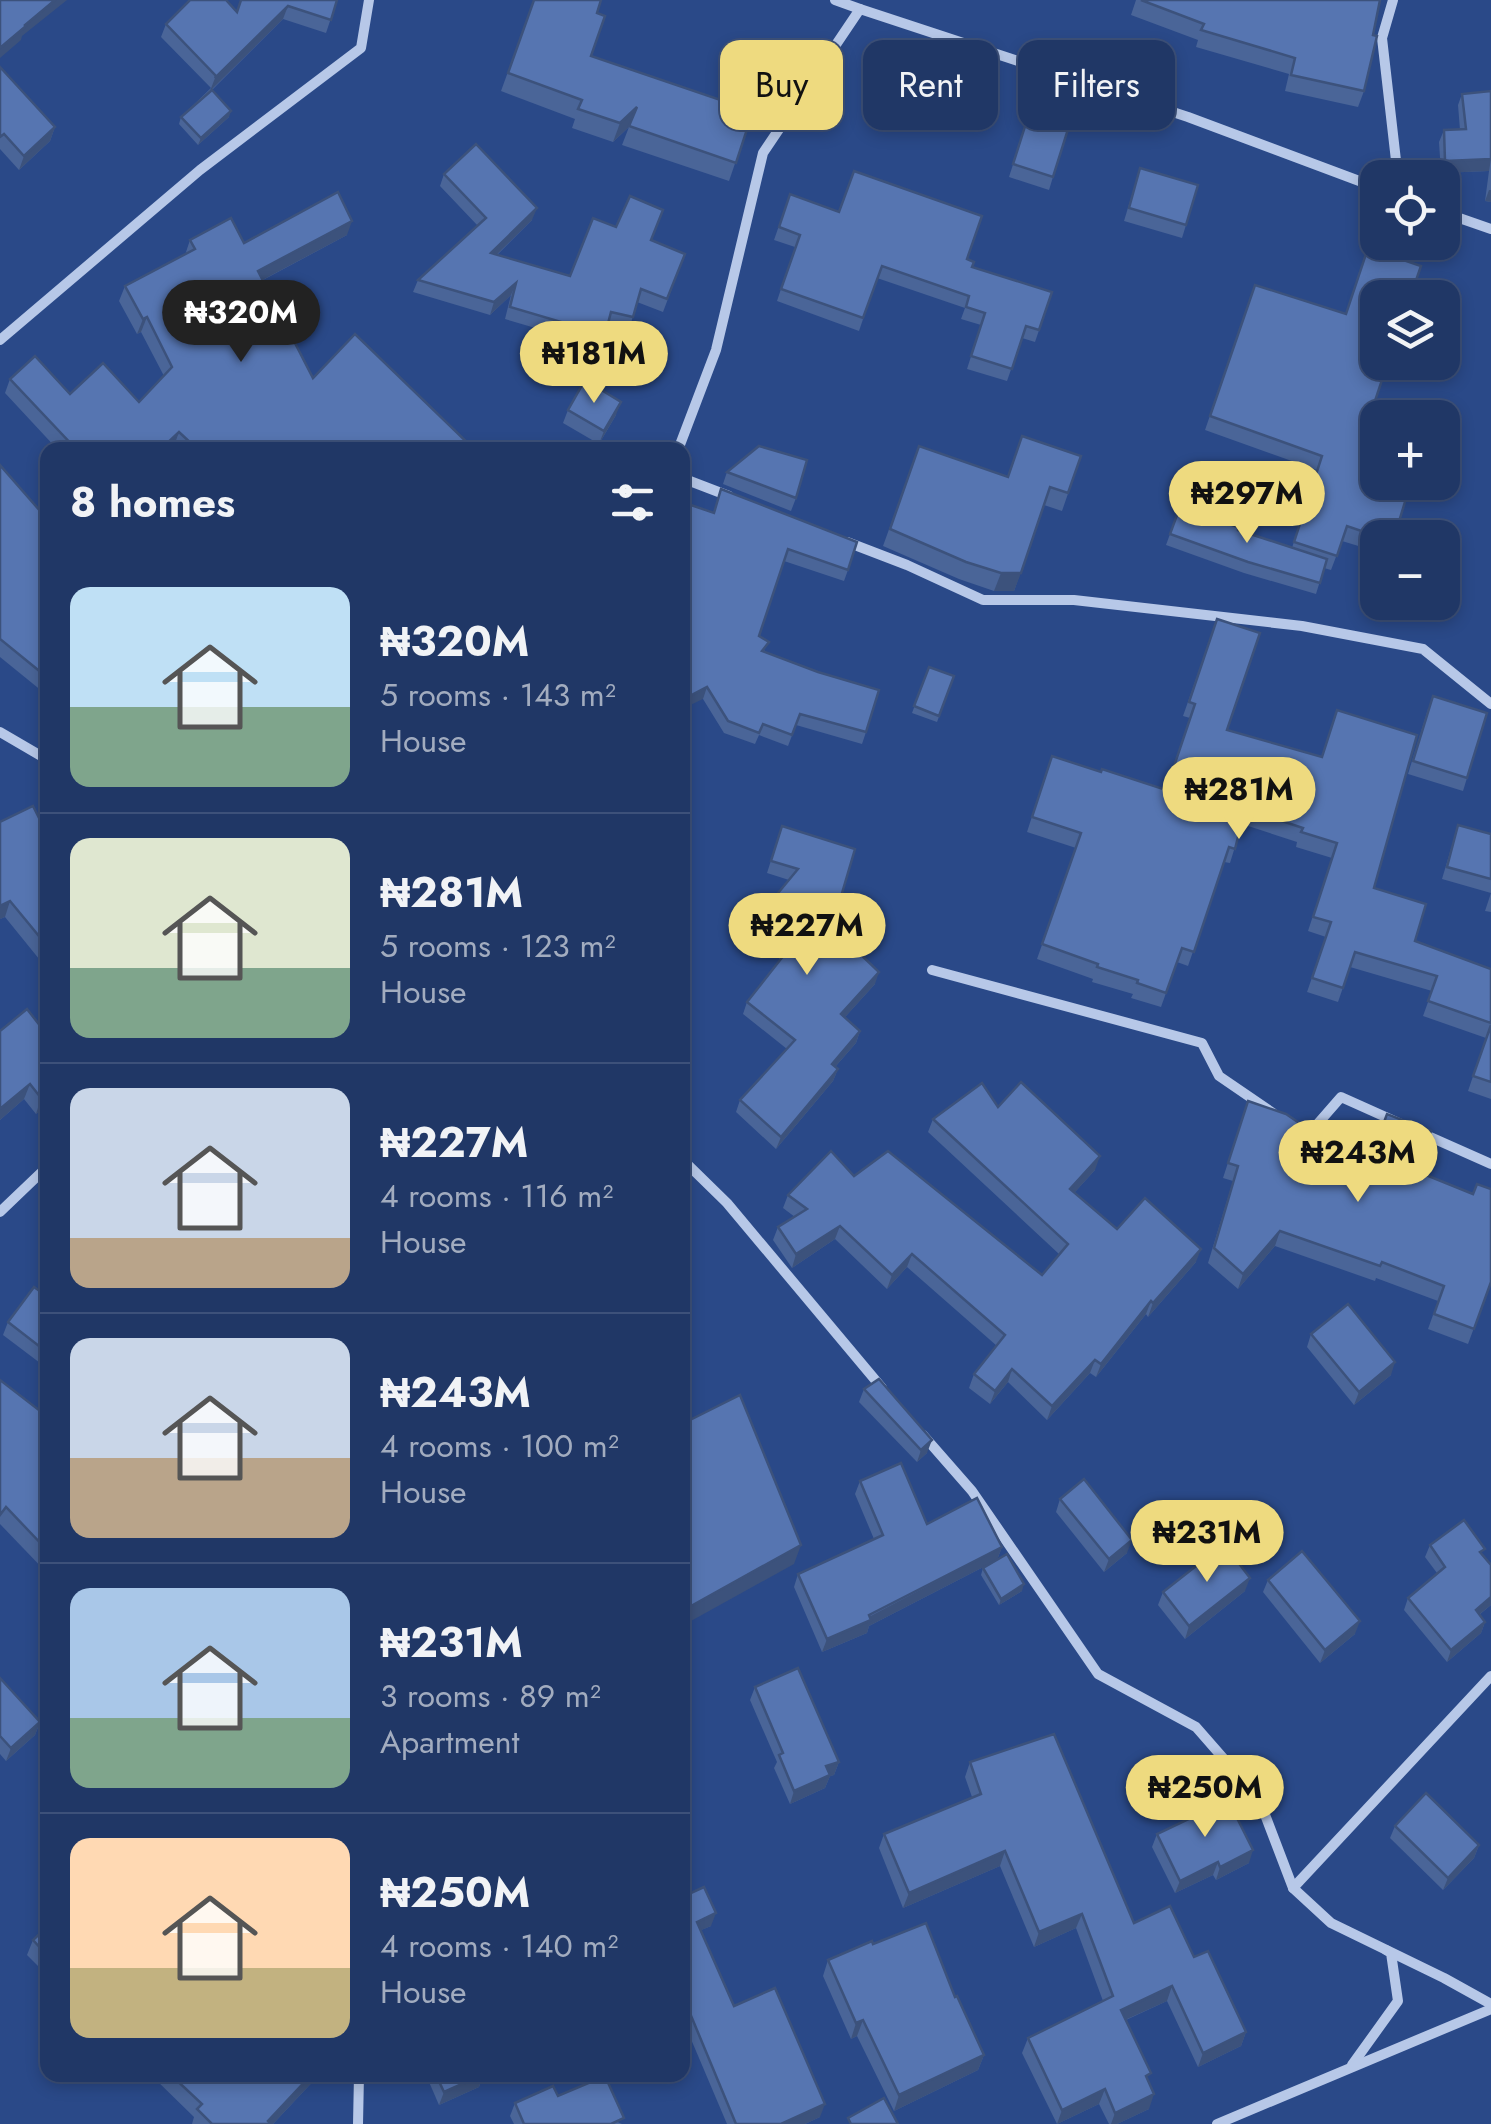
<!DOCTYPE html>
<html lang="en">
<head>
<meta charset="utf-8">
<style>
  body { margin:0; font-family:Jost,sans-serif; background:#2d426f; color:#f1f3f6; height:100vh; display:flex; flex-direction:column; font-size:38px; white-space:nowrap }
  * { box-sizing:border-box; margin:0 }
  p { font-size:32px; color:#a2acbf }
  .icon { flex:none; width:55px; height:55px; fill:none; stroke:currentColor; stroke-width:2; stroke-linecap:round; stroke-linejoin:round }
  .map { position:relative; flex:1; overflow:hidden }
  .side { position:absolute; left:40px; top:442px; width:650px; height:1640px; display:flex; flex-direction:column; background:#203766; border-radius:20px; box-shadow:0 5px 15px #0003,0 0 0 2px #3d517a }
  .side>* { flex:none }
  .banner { position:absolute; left:720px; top:40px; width:620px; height:90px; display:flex; gap:20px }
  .buttons { position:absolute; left:1360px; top:160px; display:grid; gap:20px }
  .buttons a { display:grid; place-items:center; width:100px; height:100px; border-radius:20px; background:#203766; box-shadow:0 5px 15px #0003,0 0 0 2px #3d517a; font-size:50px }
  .price { position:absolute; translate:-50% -85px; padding:0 22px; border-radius:35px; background:#eeda7f; color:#111; font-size:32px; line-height:65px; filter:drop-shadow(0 2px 5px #0008) }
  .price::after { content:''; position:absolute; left:50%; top:60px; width:30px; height:22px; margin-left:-15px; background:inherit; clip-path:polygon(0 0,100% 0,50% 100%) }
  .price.current { background:#222; color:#fff }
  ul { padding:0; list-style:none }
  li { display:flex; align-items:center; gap:30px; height:250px; padding:0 30px }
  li+li { border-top:2px solid #3d517a }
  li span { display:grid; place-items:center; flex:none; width:280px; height:200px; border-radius:20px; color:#555 }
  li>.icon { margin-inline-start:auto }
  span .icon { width:120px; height:120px; fill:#fffc; stroke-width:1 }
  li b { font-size:42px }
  h2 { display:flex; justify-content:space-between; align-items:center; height:120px; padding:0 30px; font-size:42px }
  .tag { padding:0 35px; border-radius:20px; background:#203766; box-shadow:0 5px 15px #0003,0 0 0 2px #3d517a; font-size:35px; line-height:90px }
  .tag.current { background:#eeda7f; color:#111 }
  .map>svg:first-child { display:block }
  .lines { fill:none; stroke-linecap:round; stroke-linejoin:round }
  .minor { stroke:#b7c8e8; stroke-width:10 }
  .wall { fill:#4a6598 }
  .shaded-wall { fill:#3c527c }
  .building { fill:#5675b1; stroke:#3c527c; stroke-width:2.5 }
</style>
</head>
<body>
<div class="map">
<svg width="1491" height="2124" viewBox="0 0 1491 2124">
  <rect width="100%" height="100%" fill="#2a4988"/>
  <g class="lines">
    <g class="minor">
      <polyline points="835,0 860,9"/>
      <polyline points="1393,0 1382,38 1398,178"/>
      <polyline points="1442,212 1491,229"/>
      <polyline points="0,340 200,170 361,48 369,0"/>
      <polyline points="678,450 716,350 763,153 860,9 1188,117 1378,188"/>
      <polyline points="682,478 729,496"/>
      <polyline points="847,542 907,565 983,600 1074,600 1302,626 1423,649 1491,704"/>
      <polyline points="0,732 48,760"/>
      <polyline points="932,970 1202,1043 1219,1076 1273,1113"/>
      <polyline points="1419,1132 1491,1164"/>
      <polyline points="1304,1134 1307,1136 1341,1097 1399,1123"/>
      <polyline points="682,1159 727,1203 882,1388"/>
      <polyline points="0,1212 48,1166"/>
      <polyline points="923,1435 972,1491 1098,1674 1196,1727 1259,1799 1293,1888 1331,1923 1444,1978 1491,2004"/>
      <polyline points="1293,1888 1491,1676"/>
      <polyline points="1352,2065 1398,2001 1391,1953 1386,1950"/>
      <polyline points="358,2124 359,2075"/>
      <polyline points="1217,2124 1491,2009"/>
    </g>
  </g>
  <g class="wall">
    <polygon points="337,0 326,33 283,19 212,90 229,117 198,145 179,124 181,117 211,88 161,37 166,24 237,12"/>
    <polygon points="534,0 597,13 591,56 753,111 729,181 622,145 629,127 613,142 572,128 575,119 501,91"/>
    <polygon points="1136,0 1380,0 1373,35 1364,91 1358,107 1285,91 1289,74 1196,47 1198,40 1131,15"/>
    <polygon points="0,67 55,127 50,141 19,170 0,149"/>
    <polygon points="1037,89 1053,177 1049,190 1009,177"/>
    <polygon points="1491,91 1491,202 1485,201 1489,171 1441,173 1439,142 1444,130 1460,130 1458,105 1462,94"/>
    <polygon points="1140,168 1186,225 1182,238 1124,221"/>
    <polygon points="444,174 532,220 497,255 570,276 651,240 685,254 663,312 637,302 629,330 608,325 600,347 505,319 511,295 490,315 413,292 418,280 478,226 440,186"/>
    <polygon points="790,194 967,259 972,267 1052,292 1035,342 1022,338 1007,381 967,369 981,325 961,319 965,308 877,278 859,331 777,301 795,247 774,240"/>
    <polygon points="347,235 263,280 313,378 475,450 177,450 174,446 170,450 58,450 5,393 10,379 70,394 139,402 164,376 141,332 137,334 119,301 125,286 185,255 190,240 244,243"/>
    <polygon points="1255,285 1369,419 1394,538 1378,538 1378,552 1342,541 1331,570 1324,568 1316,594 1244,573 1166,545 1180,507 1238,530 1292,548 1317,470 1205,430"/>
    <polygon points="568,410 616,415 599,444 563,423"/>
    <polygon points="919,446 1007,477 1081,456 1062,511 1044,505 1014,591 994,591 959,579 883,546"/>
    <polygon points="0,465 48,520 48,696 0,657"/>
    <polygon points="727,472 796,498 791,511 723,484"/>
    <polygon points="682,508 848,570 844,581 784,561 759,636 765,652 866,732 862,744 796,725 788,746 759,735 755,744 724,733 703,699"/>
    <polygon points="1217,619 1227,730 1322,757 1374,888 1415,941 1491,969 1491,1099 1468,1091 1486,1038 1423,1016 1432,991 1350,967 1338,1002 1307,992 1326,937 1308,931 1332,858 1296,847 1297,842 1242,824 1230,863 1224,862 1188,966 1177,962 1161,1007 1131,998 1133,994 1092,982 1093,979 1037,959 1076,848 1027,832 1047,770 1101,772 1166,790 1190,718 1183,716"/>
    <polygon points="929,667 954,676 937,722 912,713"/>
    <polygon points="1428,709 1467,778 1463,791 1408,774"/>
    <polygon points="1458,825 1491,834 1491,912 1485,911 1491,893 1442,879"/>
    <polygon points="782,826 832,927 875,984 845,1017 860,1031 856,1043 835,1067 838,1069 833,1081 776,1149 736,1112 740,1100 787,1049 743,1014 747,1002 781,960 750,934 754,922 789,880 767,873"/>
    <polygon points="48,836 48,970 5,917 0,919"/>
    <polygon points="0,1031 48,1105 36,1114 24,1099 0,1120"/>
    <polygon points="1248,1101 1308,1129 1416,1171 1491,1282 1468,1344 1428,1329 1438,1301 1376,1278 1375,1281 1275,1246 1238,1289 1208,1263 1233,1181 1223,1178"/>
    <polygon points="998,1107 1095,1170 1074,1193 1117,1229 1196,1262 1148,1317 1146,1314 1096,1377 1090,1373 1047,1420 1008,1382 990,1404 969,1388 974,1374 997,1346 907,1267 887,1289 835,1239 792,1268 773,1240 778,1227 795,1217 783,1208 788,1195 854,1176 1042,1275 1059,1254 928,1132 933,1119"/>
    <polygon points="48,1297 48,1369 3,1335 8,1322"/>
    <polygon points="1311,1334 1391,1375 1354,1405 1307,1347"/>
    <polygon points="0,1380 48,1417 48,1574 0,1524"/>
    <polygon points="864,1389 927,1453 917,1462 859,1402"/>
    <polygon points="860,1481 927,1524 1002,1547 997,1560 869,1626 867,1633 822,1652 794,1587 798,1574 874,1539 855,1494"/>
    <polygon points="1060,1499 1127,1553 1104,1572 1056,1512"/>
    <polygon points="1430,1545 1482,1555 1491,1565 1491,1605 1479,1615 1485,1622 1481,1633 1447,1662 1404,1610 1408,1598 1437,1573 1425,1557"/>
    <polygon points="983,1568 1022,1591 999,1605 981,1575"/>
    <polygon points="1268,1580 1355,1634 1320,1663 1263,1592"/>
    <polygon points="1245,1591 1185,1639 1158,1605 1163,1592"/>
    <polygon points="0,1678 40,1722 35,1735 6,1761 0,1754"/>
    <polygon points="755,1687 839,1762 834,1775 830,1776 825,1788 790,1804 774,1768 777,1762 750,1700"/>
    <polygon points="970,1762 1134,1923 1194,1957 1246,2032 1241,2046 1198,2067 1167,2001 1126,2020 1148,2081 1149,2109 1117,2124 1109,2124 1099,2104 1057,2124 1022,2053 1028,2038 1103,2001 1076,1928 1034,1947 1000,1866 903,1908 879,1848 884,1834 972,1797 965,1777"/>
    <polygon points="1193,1813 1249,1863 1216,1880 1213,1875 1175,1893 1152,1847 1157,1834 1192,1817"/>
    <polygon points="1395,1826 1479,1845 1474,1858 1443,1890 1390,1838"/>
    <polygon points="682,1897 711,1926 701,1930 734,2006 820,2117 805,2124 727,2124 682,2018"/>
    <polygon points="48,1926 48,1976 27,1955 33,1940"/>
    <polygon points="873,1944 955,1997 984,2055 978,2070 894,2111 857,2036 851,2039 823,1976 828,1960"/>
    <polygon points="151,2075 319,2075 273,2124 192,2124 194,2117"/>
    <polygon points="426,2075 483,2075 479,2087 439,2105"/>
    <polygon points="558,2096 622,2124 514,2124 510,2116 515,2103"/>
  </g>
  <g class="shaded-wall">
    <polygon points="55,0 67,0 22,36 21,40 0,58 0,48 25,25"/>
    <polygon points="288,6 283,19 210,91 215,78"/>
    <polygon points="637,107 630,126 613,142 620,123"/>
    <polygon points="231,111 229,117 198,145 201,138"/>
    <polygon points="55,127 50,141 19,170 24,156"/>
    <polygon points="1491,159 1489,171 1441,173 1445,161"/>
    <polygon points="1489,190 1491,190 1491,202 1485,201"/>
    <polygon points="537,208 532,220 486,265 491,253"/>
    <polygon points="352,221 347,235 253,285 258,271"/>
    <polygon points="516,283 511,295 490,315 494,302"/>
    <polygon points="147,317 141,332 137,334 143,319"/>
    <polygon points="621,402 616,415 599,444 604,431"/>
    <polygon points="179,432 174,446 170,450 160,450"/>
    <polygon points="1001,573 1021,573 1014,591 994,591"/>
    <polygon points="707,687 703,699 682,709 682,700"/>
    <polygon points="10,901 5,917 0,919 0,906"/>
    <polygon points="879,972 875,984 837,1026 841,1014"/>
    <polygon points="860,1031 856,1043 827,1076 832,1064"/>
    <polygon points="838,1069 833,1081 776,1149 781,1137"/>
    <polygon points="30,1084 24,1099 0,1120 0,1109"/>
    <polygon points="48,1094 48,1105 36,1114 41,1098"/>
    <polygon points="1100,1156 1095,1170 1065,1203 1070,1189"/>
    <polygon points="840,1226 835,1239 792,1268 796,1254"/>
    <polygon points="1280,1231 1275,1246 1238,1289 1243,1274"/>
    <polygon points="1201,1249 1196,1262 1148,1317 1153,1303"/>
    <polygon points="912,1254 907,1267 887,1289 892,1275"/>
    <polygon points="1151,1301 1146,1314 1096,1377 1101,1364"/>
    <polygon points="1095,1360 1090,1373 1047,1420 1052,1406"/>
    <polygon points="1395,1362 1391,1375 1354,1405 1359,1392"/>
    <polygon points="1012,1369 1008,1382 990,1404 995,1391"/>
    <polygon points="932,1440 927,1453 917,1462 921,1450"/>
    <polygon points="1132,1540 1127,1553 1104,1572 1109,1559"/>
    <polygon points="801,1545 794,1564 682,1626 682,1611"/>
    <polygon points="1002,1547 997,1560 869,1626 867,1633 822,1652 827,1639"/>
    <polygon points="1250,1578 1245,1591 1185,1639 1189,1626"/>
    <polygon points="1024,1584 1022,1591 999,1605 1001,1599"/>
    <polygon points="1491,1597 1491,1605 1471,1621 1476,1610"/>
    <polygon points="1360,1621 1355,1634 1320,1663 1325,1650"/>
    <polygon points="1485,1622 1481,1633 1447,1662 1451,1650"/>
    <polygon points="40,1722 35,1735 6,1761 11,1748"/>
    <polygon points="839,1762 834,1775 830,1776 825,1788 790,1804 794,1791 826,1766"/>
    <polygon points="1479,1845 1474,1858 1443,1890 1448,1878"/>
    <polygon points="1253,1850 1249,1863 1216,1880 1220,1867"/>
    <polygon points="1005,1851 1000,1866 903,1908 909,1893"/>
    <polygon points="1218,1862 1213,1875 1175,1893 1180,1881"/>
    <polygon points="716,1913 711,1926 692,1934 697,1922"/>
    <polygon points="1082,1914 1076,1928 1034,1947 1039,1932"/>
    <polygon points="1172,1986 1167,2001 1116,2024 1121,2010"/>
    <polygon points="863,2020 857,2036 851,2039 856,2023"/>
    <polygon points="1246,2032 1241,2046 1198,2067 1203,2053"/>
    <polygon points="984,2055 978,2070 894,2111 899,2095"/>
    <polygon points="311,2075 319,2075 273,2124 266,2124 268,2121"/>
    <polygon points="483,2075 479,2087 439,2105 444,2092"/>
    <polygon points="1105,2089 1099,2104 1057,2124 1062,2110"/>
    <polygon points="1154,2094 1149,2109 1117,2124 1111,2124 1115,2113"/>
    <polygon points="825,2104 820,2117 805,2124 781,2124"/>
  </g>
  <g class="building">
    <polygon points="0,0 55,0 25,25 26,26 0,48"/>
    <polygon points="190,0 226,0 237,12 241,0 337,0 331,20 288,6 215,78 216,76 166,24"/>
    <polygon points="534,0 601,0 597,13 605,16 591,56 753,111 736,163 629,126 637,107 620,123 578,109 582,100 508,73"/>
    <polygon points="1141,0 1380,0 1373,35 1377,36 1364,91 1291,75 1295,58 1201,30 1204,24"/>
    <polygon points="0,67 55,127 24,156 4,134 0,137"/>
    <polygon points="1041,76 1081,88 1053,177 1013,164"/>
    <polygon points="212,90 231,111 201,138 181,117"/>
    <polygon points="1491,91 1491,159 1445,161 1444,130 1466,129 1462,94"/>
    <polygon points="476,144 537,208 491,253 570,276 593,218 616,227 630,196 663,210 651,240 685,254 667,299 641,289 633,317 611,312 605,335 510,307 516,283 494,302 418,280 486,218 444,174"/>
    <polygon points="1140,168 1198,185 1186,225 1129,208"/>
    <polygon points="854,171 982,216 967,259 974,262 972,267 1052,292 1039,330 1026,326 1012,369 971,356 985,313 966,307 969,296 882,266 863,318 781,289 800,235 779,227 790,194 839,212"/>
    <polygon points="338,192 352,221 258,271 313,378 355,334 475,450 200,450 196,446 195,447 179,432 160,450 77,450 10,379 35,356 70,394 103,363 139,402 172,367 147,317 143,319 125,286 195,249 190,240 231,218 244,243"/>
    <polygon points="1368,248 1421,266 1410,298 1378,298 1378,362 1388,362 1369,419 1378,422 1378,482 1411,482 1394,538 1382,538 1347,526 1337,556 1294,542 1322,456 1210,416 1255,285 1346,314"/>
    <polygon points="585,380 621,402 604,431 568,410"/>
    <polygon points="1022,436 1081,456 1068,493 1050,487 1021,573 1001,573 966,562 890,529 919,446 1008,477"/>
    <polygon points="759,446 807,460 796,498 727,472"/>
    <polygon points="0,465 48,520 48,678 0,639"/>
    <polygon points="721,489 857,542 848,570 788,549 759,636 769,642 762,651 818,672 879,690 866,732 800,714 792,735 763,724 759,733 728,721 707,687 682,700 682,508 688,504 714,513"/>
    <polygon points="1180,507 1238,527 1238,530 1327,559 1320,583 1248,562 1170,534"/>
    <polygon points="1217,619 1260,633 1227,730 1322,757 1337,710 1417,735 1374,888 1426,904 1415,941 1491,969 1491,1023 1428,1001 1437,976 1355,952 1343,988 1312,978 1331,922 1313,917 1337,843 1301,832 1303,828 1245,809 1235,849 1229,847 1194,952 1182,948 1166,993 1137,983 1138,980 1097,967 1098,964 1042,944 1081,833 1032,817 1052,756 1101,772 1102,769 1166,790 1195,704 1189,702"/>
    <polygon points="929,667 954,676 939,716 914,706"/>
    <polygon points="1433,696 1487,713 1467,778 1413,761"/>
    <polygon points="33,806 48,836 48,947 10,901 0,906 0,822"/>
    <polygon points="1458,825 1491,834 1491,879 1447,867"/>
    <polygon points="782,826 855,849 832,927 879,972 841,1014 860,1031 832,1064 838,1069 781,1137 740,1100 795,1040 747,1002 788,950 754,922 798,869 771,861"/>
    <polygon points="27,1009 45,1032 48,1030 48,1094 41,1098 30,1084 0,1109 0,1031"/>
    <polygon points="1491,1025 1491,1082 1473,1076"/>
    <polygon points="1021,1082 1100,1156 1070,1189 1117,1229 1145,1198 1201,1249 1153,1303 1151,1301 1101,1364 1095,1360 1052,1406 1012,1369 995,1391 974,1374 1005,1335 912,1254 892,1275 840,1226 796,1254 778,1227 807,1209 788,1195 831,1151 854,1176 888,1151 1042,1275 1068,1244 933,1119 982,1083 998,1107"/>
    <polygon points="1248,1101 1286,1114 1308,1129 1316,1129 1374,1149 1387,1114 1431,1131 1416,1171 1473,1194 1477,1184 1491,1189 1491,1282 1474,1329 1434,1314 1444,1286 1382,1262 1380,1266 1280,1231 1243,1274 1214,1248 1238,1166 1228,1163"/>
    <polygon points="34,1287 48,1297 48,1353 8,1322"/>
    <polygon points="1348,1304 1395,1362 1359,1392 1311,1334"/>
    <polygon points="879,1379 932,1440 921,1450 864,1389"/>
    <polygon points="0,1380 48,1417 48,1551 6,1507 0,1515"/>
    <polygon points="740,1395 801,1545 682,1611 682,1424"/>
    <polygon points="901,1463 927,1524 977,1498 1002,1547 869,1615 871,1620 827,1639 798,1574 883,1535 860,1481"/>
    <polygon points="1084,1479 1132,1540 1109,1559 1060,1499"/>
    <polygon points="1464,1520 1485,1549 1480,1552 1491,1565 1491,1597 1476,1610 1485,1622 1451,1650 1408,1598 1445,1567 1430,1545"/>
    <polygon points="1224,1544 1250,1578 1189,1626 1163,1592"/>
    <polygon points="1302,1551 1360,1621 1325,1650 1268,1580"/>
    <polygon points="1007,1554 1024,1584 1001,1599 983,1568"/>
    <polygon points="798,1668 839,1762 826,1766 830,1775 794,1791 779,1755 783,1753 755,1687"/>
    <polygon points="0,1678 40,1722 11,1748 0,1736"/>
    <polygon points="1054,1734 1134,1923 1170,1906 1194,1957 1208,1951 1246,2032 1203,2053 1172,1986 1121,2010 1151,2073 1146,2076 1154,2094 1115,2113 1105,2089 1062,2110 1028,2038 1113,1996 1082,1914 1039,1932 1005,1851 909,1893 884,1834 981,1794 970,1762"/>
    <polygon points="1426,1793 1479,1845 1448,1878 1395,1826"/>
    <polygon points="1226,1796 1253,1850 1220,1867 1218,1862 1180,1881 1157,1834 1195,1816 1193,1813"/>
    <polygon points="704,1887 716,1913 697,1922 734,2006 775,1988 825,2104 781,2124 736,2124 682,1994 682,1897"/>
    <polygon points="926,1923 955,1997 957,1996 984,2055 899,2095 863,2020 856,2023 828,1960 872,1941 873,1944"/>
    <polygon points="48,1926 48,1956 33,1940"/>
    <polygon points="171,2075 311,2075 268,2121 271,2124 212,2124 197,2109 202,2104"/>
    <polygon points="436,2075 482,2075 444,2092"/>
    <polygon points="605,2076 624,2118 611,2124 524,2124 515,2103 553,2086 558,2096"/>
    <polygon points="884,2098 898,2124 851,2124 848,2118"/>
  </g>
</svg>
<div class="buttons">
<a><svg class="icon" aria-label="locate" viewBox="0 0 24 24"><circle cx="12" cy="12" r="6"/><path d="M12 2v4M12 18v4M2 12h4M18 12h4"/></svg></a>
<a><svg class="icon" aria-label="layers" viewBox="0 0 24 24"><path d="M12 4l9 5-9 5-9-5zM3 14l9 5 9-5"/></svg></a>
<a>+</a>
<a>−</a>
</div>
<b class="price current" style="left:241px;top:365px">₦320M</b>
<b class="price" style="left:594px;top:406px">₦181M</b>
<b class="price" style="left:1247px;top:546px">₦297M</b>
<b class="price" style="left:1239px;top:842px">₦281M</b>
<b class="price" style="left:807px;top:978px">₦227M</b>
<b class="price" style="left:1358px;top:1205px">₦243M</b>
<b class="price" style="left:1207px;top:1585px">₦231M</b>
<b class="price" style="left:1205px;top:1840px">₦250M</b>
<div class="banner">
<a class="tag current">Buy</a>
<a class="tag">Rent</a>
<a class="tag">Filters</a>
</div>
<section class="side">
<h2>8 homes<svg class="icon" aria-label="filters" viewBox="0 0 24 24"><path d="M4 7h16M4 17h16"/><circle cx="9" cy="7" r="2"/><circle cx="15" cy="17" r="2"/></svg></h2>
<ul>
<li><span style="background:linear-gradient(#bfe0f5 60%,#7fa58c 0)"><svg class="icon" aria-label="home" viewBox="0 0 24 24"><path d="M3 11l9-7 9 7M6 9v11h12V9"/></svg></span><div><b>₦320M</b><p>5 rooms · 143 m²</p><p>House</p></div></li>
<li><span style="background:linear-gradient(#dfe7d0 65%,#7fa58c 0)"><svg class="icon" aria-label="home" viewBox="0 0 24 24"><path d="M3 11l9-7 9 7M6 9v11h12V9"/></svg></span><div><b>₦281M</b><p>5 rooms · 123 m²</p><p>House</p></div></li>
<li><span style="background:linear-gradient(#c9d6e8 75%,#b9a48a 0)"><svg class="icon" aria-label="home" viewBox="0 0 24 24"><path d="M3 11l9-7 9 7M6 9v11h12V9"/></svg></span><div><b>₦227M</b><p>4 rooms · 116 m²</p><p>House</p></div></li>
<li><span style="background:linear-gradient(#c9d6e8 60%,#b9a48a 0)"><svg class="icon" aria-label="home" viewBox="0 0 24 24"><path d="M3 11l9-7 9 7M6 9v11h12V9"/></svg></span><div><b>₦243M</b><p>4 rooms · 100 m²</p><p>House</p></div></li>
<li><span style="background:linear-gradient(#a9c7e8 65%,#7fa58c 0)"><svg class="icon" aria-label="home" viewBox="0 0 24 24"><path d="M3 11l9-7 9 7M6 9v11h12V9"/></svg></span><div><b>₦231M</b><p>3 rooms · 89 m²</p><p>Apartment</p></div></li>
<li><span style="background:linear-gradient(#ffd9b3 65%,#c2b280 0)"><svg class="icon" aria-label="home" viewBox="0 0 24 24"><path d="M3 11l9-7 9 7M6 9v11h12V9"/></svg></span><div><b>₦250M</b><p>4 rooms · 140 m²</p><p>House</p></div></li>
</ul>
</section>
</div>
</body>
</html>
